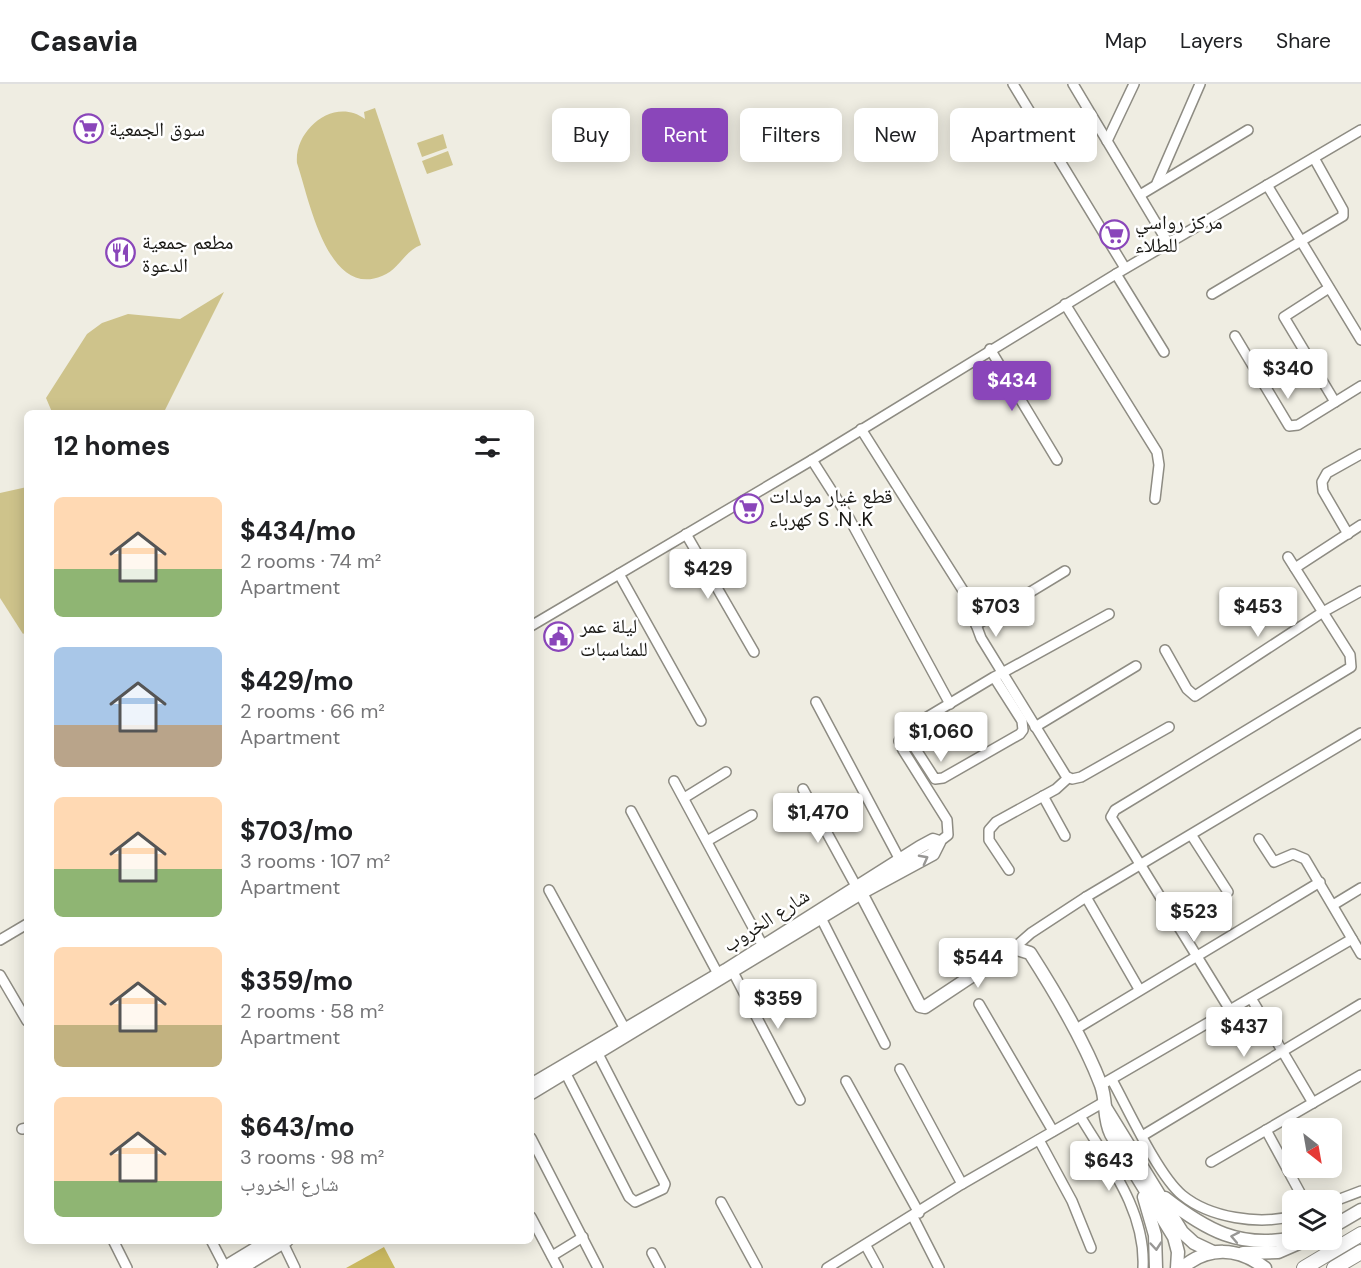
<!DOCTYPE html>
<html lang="en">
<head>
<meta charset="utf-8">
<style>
  body { margin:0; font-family:"DM Sans","Noto Naskh Arabic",sans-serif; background:#f2f2f2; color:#202124; height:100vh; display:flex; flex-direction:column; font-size:22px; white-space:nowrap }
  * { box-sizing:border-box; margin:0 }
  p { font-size:20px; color:#757577 }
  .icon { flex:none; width:33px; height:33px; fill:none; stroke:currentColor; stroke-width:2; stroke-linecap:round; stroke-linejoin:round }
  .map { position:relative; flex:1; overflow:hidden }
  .panel { position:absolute; left:24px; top:326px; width:510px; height:834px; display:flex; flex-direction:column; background:#fff; border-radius:9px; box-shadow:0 3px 15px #0003 }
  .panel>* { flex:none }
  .hud { position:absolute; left:552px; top:24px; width:570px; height:54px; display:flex; gap:12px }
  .needle { width:39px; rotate:149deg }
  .tools { position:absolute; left:1282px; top:1034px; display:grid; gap:12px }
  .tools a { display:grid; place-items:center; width:60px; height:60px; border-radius:9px; background:#fff; box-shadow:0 3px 15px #0003; font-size:30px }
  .price { position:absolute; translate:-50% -51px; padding:0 14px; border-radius:6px; background:#fff; color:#222; font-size:20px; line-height:39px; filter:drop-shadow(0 2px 3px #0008) }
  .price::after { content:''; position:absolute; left:50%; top:36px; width:18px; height:14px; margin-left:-9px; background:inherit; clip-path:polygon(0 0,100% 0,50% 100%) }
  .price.current { background:#8a46ba; color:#fff }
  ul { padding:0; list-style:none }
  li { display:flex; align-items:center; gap:18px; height:150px; padding:0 30px }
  li span { display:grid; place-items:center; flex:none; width:168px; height:120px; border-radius:9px; color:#555 }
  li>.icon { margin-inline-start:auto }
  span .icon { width:72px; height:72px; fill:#fffc; stroke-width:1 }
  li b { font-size:26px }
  h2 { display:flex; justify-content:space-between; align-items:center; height:72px; padding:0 30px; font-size:26px }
  .tag { padding:0 21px; border-radius:9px; background:#fff; box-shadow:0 3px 15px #0003; font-size:21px; line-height:54px }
  .tag.current { background:#8a46ba; color:#fff }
  header { display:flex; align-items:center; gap:36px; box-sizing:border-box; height:84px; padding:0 30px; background:#fff; border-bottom:2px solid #e0e0e0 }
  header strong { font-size:28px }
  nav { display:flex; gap:33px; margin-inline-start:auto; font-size:21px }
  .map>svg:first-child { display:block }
  .green { fill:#cec38b }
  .forest { fill:#c9b860 }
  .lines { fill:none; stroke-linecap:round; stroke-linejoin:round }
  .minor-casing { stroke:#8e8c83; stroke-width:12 }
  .major-casing { stroke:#8e8c83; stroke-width:15 }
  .highway-casing { stroke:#8e8c83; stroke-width:16 }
  .minor { stroke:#fff; stroke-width:9 }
  .major { stroke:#fff; stroke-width:12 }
  .highway { stroke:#fff; stroke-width:14 }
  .oneway { stroke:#989795 }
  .labels { text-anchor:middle; stroke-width:5; stroke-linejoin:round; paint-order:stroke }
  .poi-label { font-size:20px; fill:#191814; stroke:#fff; text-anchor:start }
  .street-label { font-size:20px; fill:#191814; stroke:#fff }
</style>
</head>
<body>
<header>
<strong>Casavia</strong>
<nav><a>Map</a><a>Layers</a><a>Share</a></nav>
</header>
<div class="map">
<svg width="1361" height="1184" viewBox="0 0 1361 1184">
  <rect width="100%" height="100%" fill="#efede2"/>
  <g class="green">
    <path d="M375 24 421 161C404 167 400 185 382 192 327 215 309 114 297 79 294 46 334 12 365 35L364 28Z"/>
    <polygon points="443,50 447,64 422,73 417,59"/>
    <polygon points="448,67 453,81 427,90 422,77"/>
    <polygon points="224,208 164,328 52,328 46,314 87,250 102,239 128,230 180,235"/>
    <polygon points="27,403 27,547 23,550 0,514 0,409"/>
  </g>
  <polygon class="forest" points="384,1163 395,1184 346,1184"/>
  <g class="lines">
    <defs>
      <g id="minor">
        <polyline points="1013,0 1125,184"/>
        <polyline points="1073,0 1168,159"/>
        <polyline points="1107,57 1134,0"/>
        <polyline points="1157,99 1200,0"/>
        <polyline points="1267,101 1361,256"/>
        <polyline points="1140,111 1248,46"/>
        <polyline points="1116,190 1164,268"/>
        <polyline points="1329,204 1284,233 1335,318"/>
        <polyline points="1212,210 1343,132 1343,126 1314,74"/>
        <polyline points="1065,220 1157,368 1159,381 1155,415"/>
        <polyline points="1235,252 1289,342 1298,341 1361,302"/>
        <polyline points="990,265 1057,376"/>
        <polyline points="861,345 964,508 981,554 1066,692 1072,695 1081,693 1169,643"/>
        <polyline points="812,376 849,434 950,620"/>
        <polyline points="686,450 754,568"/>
        <polyline points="1348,450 1323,407 1322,398 1327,389 1361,370"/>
        <polyline points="1295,484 1361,441"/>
        <polyline points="619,490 701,637"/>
        <polyline points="976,541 1065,487"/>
        <polyline points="531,542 812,376 1116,190 1361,46"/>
        <polyline points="1165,566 1187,605 1195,612 1323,528 1361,507"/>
        <polyline points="994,593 1022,637 1023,646 1020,650 943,694 935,695 904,647 994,593 1002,589 1109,530"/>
        <polyline points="816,618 900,776"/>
        <polyline points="1035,643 1136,582"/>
        <polyline points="904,647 899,657 903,666 947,736 948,751 939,758"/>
        <polyline points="674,697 763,862"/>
        <polyline points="803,705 856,802"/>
        <polyline points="1043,712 1065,752"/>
        <polyline points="684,714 726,688"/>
        <polyline points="631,727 718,890"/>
        <polyline points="1192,752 1228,808"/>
        <polyline points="1259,755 1274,778 1293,770 1305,775 1361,870"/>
        <polyline points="707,757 752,731"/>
        <polyline points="1009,786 989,756 989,746 996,738 1056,705 1068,694"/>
        <polyline points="549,806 625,945"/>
        <polyline points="1086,813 1139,905"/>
        <polyline points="1333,821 1361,804"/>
        <polyline points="821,834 885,960"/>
        <polyline points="0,856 27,840"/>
        <polyline points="1014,864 1031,849 1086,813 1361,649"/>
        <polyline points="733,888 800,1016"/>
        <polyline points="0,891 27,937"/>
        <polyline points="1251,914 1313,1019"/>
        <polyline points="979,920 1053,1047"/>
        <polyline points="1230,926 1111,733 1115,726 1351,583 1350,571 1288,473"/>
        <polyline points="1081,942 1320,798"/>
        <polyline points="900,985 962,1100"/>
        <polyline points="565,988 629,1113 635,1118 663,1105 665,1100 595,964"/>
        <path d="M1112 996C1128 1025 1158 1091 1182 1111 1210 1134 1259 1141 1293 1132"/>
        <polyline points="846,997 919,1129"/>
        <polyline points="1101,1001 1352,855"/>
        <path d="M1080 1032C1108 1079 1146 1127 1143 1184"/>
        <polyline points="22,1045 27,1044"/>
        <polyline points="1266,1046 1304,1116"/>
        <polyline points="1142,1052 1361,920"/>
        <polyline points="531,1054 598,1184"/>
        <polyline points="1039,1056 1072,1117 1091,1164"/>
        <polyline points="1211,1078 1361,991"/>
        <polyline points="721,1118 757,1184"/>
        <polyline points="1332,1118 1361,1107"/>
        <polyline points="531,1133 558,1184"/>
        <polyline points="913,1133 939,1184"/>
        <polyline points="113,1156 127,1184"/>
        <polyline points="211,1156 225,1183"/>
        <polyline points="283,1159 295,1184"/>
        <polyline points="866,1162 878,1184"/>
        <polyline points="652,1169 660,1184"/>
        <polyline points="552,1172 583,1153"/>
        <polyline points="827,1184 962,1100 1104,1018"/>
      </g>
      <g id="major">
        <path d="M861 809 920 922 925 923 1014 864 1030 869C1055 908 1085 959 1101 1001 1107 1017 1103 1034 1111 1050L1174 1153 1178 1168 1177 1184"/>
        <polyline points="531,1001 726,886 920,763 933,756 939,758 933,770 861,809 531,1009"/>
        <polyline points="1105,1023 1182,1148 1194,1159 1213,1168"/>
        <polyline points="1144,1113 1155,1151 1156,1184"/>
        <path d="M1165 1114C1206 1146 1240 1165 1293 1154"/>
        <polyline points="1332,1143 1361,1126"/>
        <polyline points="1243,1169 1278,1168 1308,1155"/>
        <polyline points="224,1184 270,1156"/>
        <polyline points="241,1184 287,1156"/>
        <path d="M1182 1184C1208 1162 1238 1163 1265 1184"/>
      </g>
      <g id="highway">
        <polyline points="1304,1184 1361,1150"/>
        <polyline points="1334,1184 1361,1168"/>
      </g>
    </defs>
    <use href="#minor" class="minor-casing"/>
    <use href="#major" class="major-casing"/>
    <use href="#highway" class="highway-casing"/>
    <use href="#minor" class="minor"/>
    <use href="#major" class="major"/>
    <use href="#highway" class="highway"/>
  </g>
  <defs><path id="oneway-chevron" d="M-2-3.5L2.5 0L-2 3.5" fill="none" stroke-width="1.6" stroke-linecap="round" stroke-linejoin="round" transform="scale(1.5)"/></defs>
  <g class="oneway">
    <use href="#oneway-chevron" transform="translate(924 775) rotate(-28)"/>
    <use href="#oneway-chevron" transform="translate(1235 1153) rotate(-169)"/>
    <use href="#oneway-chevron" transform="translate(1156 1162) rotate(85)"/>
  </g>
  <defs>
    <symbol id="supermarket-ring" viewBox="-11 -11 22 22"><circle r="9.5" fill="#fff" stroke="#8a46ba" stroke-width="1.5"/><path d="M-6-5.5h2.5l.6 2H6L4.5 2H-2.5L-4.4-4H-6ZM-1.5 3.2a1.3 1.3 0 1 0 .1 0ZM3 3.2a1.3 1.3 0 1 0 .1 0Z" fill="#8a46ba"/></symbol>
    <symbol id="restaurant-ring" viewBox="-11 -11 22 22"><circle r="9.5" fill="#fff" stroke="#8a46ba" stroke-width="1.5"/><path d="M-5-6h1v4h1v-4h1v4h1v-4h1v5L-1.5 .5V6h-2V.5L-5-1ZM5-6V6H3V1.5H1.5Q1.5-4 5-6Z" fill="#8a46ba"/></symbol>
    <symbol id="civic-ring" viewBox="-11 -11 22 22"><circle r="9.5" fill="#fff" stroke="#8a46ba" stroke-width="1.5"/><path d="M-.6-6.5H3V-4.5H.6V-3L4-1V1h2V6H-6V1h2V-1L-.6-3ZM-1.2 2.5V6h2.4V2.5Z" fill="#8a46ba"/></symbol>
  </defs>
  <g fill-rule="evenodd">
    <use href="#supermarket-ring" x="72" y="28" width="33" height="33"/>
    <use href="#supermarket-ring" x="1098" y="134" width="33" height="33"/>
    <use href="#restaurant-ring" x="104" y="152" width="33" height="33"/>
    <use href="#supermarket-ring" x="732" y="408" width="33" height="33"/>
    <use href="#civic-ring" x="542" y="536" width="33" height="33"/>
  </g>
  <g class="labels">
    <g class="poi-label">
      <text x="109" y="52">سوق الجمعية</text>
      <text x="1135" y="145">مركز رواسي<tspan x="1135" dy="23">للطلاء</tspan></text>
      <text x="142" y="165">مطعم جمعية<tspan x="142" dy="23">الدعوة</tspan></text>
      <text x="769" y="419">قطع غيار مولدات<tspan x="769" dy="23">كهرباء S .N .K</tspan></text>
      <text x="580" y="549">ليلة عمر<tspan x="580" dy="23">للمناسبات</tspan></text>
    </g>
    <g class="street-label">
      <text transform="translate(766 836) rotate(-33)" y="7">شارع الخروب</text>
    </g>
  </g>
</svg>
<div class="tools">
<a><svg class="needle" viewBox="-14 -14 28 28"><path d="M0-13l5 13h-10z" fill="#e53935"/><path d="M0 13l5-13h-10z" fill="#757577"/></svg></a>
<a><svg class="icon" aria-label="layers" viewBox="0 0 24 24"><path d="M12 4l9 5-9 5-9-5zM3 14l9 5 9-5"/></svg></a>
</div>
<b class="price" style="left:1288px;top:316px">$340</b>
<b class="price current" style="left:1012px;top:328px">$434</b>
<b class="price" style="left:708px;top:516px">$429</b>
<b class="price" style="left:996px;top:554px">$703</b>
<b class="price" style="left:1258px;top:554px">$453</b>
<b class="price" style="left:941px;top:679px">$1,060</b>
<b class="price" style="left:818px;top:760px">$1,470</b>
<b class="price" style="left:1194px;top:859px">$523</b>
<b class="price" style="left:978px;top:905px">$544</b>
<b class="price" style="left:778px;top:946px">$359</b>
<b class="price" style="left:1244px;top:974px">$437</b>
<b class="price" style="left:1109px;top:1108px">$643</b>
<div class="hud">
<a class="tag">Buy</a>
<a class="tag current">Rent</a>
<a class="tag">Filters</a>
<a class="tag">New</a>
<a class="tag">Apartment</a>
</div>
<section class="panel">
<h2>12 homes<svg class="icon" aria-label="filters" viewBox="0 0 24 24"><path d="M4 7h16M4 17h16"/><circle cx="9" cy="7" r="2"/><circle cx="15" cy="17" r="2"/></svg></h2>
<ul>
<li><span style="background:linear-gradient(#ffd9b3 60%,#8fb573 0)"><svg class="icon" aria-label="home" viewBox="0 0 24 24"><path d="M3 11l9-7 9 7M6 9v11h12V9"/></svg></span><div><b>$434/mo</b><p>2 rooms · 74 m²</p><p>Apartment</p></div></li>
<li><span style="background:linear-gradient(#a9c7e8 65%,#b9a48a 0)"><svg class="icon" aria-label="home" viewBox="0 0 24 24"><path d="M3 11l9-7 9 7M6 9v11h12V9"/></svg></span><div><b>$429/mo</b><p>2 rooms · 66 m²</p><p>Apartment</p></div></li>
<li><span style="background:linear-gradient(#ffd9b3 60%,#8fb573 0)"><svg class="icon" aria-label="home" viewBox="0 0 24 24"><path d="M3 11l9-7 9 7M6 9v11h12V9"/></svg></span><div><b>$703/mo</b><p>3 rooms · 107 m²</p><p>Apartment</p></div></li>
<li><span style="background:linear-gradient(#ffd9b3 65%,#c2b280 0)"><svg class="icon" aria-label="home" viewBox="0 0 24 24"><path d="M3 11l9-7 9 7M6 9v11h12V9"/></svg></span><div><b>$359/mo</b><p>2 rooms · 58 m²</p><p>Apartment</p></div></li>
<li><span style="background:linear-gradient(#ffd9b3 70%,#8fb573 0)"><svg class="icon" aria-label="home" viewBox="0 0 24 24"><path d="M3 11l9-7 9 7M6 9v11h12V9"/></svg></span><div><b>$643/mo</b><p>3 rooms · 98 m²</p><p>شارع الخروب</p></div></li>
</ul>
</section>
</div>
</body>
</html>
